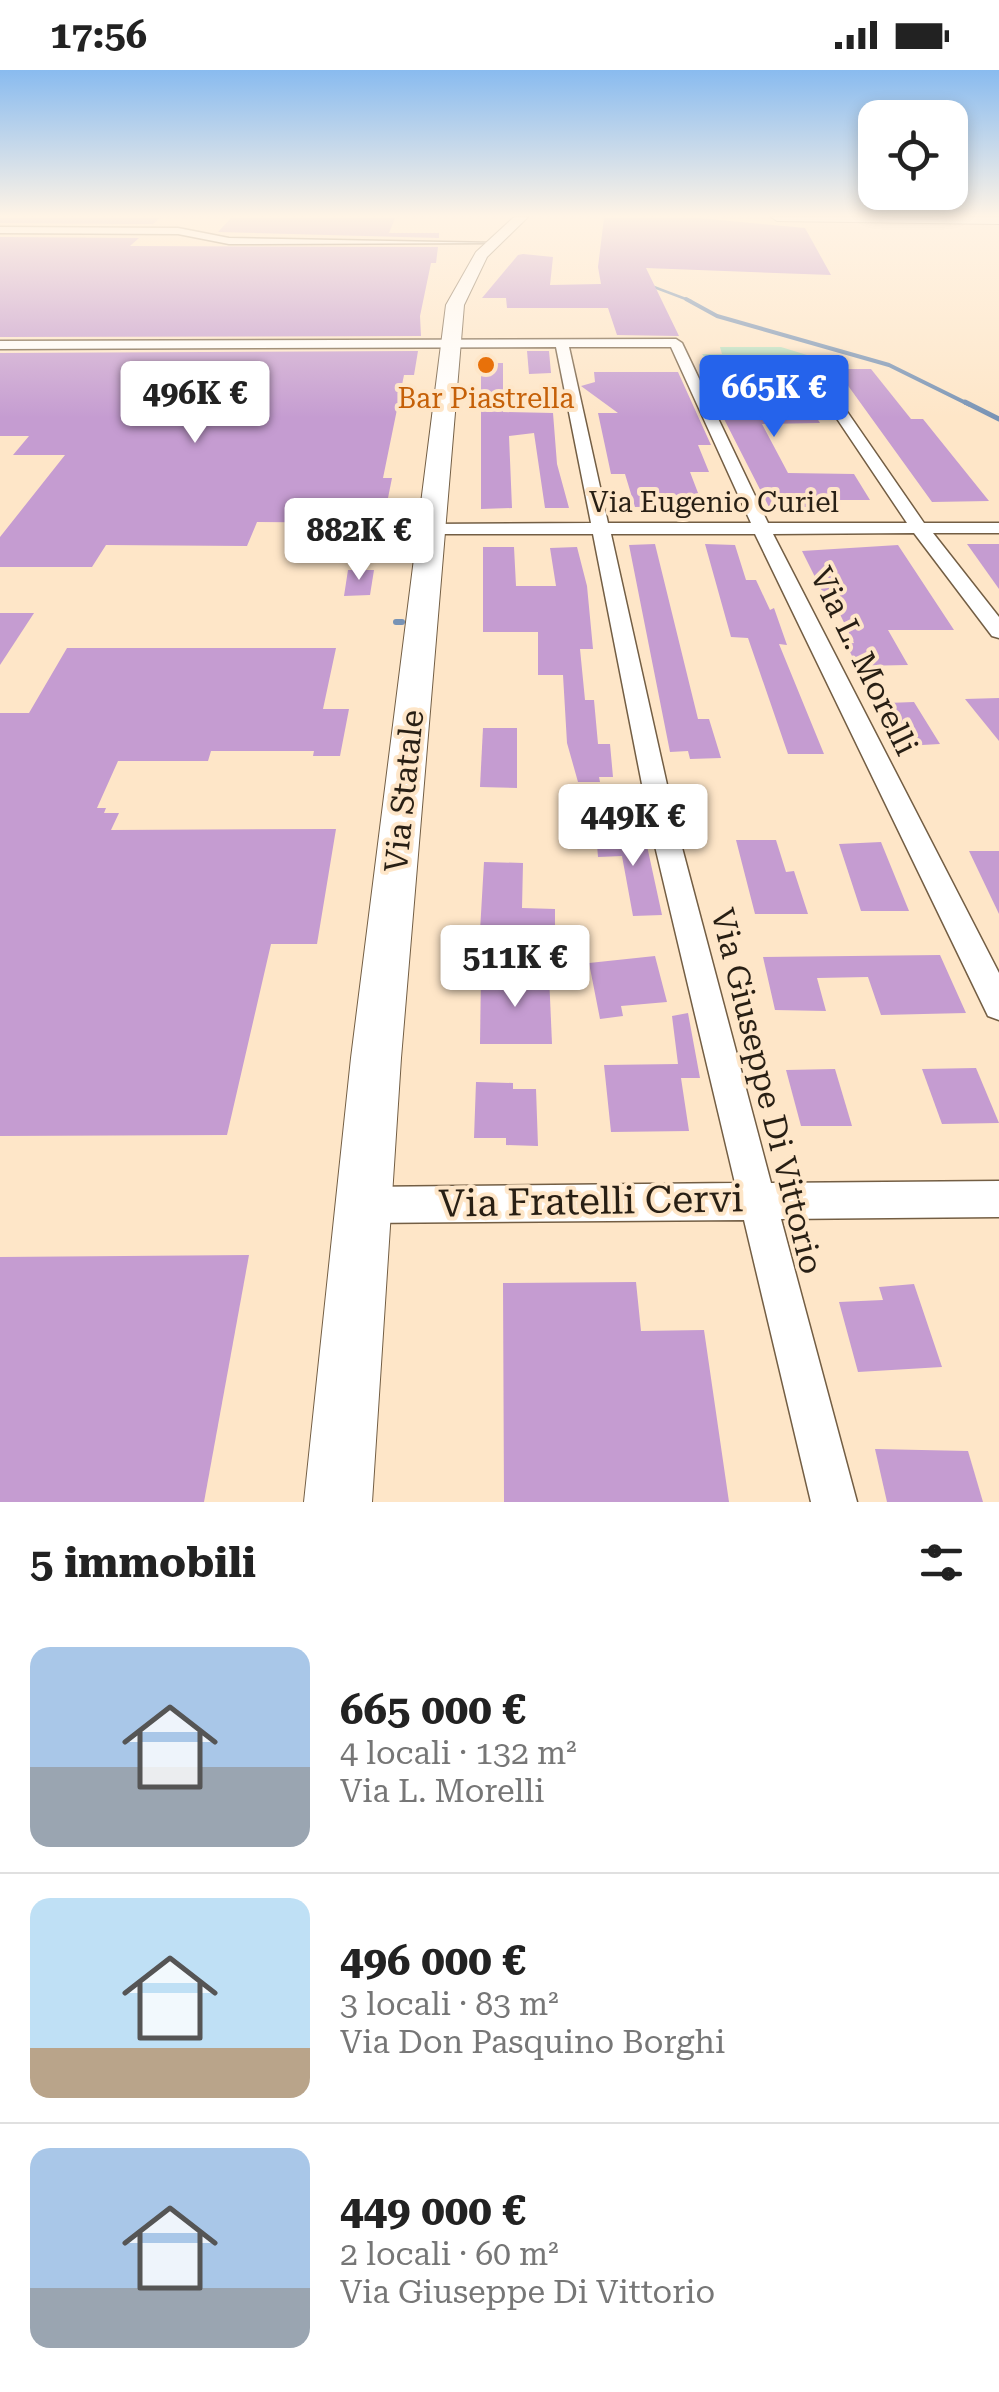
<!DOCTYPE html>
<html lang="it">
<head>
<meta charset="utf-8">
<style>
  body { margin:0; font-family:"Roboto Serif",serif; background:#f2f2f2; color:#222; height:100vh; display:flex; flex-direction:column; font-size:38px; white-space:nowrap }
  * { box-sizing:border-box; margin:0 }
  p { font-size:32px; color:#767676 }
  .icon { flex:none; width:55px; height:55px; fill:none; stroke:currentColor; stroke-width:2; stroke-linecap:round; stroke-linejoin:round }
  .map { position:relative; height:1432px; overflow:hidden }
  .details { display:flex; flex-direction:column; background:#fff; flex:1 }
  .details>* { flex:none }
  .controls { position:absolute; left:858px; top:30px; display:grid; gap:20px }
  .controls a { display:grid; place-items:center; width:110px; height:110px; border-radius:20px; background:#fff; box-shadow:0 5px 15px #0003; font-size:50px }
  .price { position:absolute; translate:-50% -85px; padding:0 22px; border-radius:10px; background:#fff; color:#222; font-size:32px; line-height:65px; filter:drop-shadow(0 2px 5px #0008) }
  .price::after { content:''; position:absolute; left:50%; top:60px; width:30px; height:22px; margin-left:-15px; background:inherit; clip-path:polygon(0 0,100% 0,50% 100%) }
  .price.current { background:#2563eb; color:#fff }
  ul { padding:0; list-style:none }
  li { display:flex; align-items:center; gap:30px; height:250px; padding:0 30px }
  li+li { border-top:2px solid #e0e0e0 }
  li span { display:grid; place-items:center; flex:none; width:280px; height:200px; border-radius:20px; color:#555 }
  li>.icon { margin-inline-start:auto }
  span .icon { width:120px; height:120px; fill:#fffc; stroke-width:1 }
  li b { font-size:42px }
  h2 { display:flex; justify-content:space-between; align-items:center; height:120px; padding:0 30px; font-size:42px }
  .status { display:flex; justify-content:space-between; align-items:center; height:70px; padding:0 50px; background:#fff; direction:ltr }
  .status svg { height:28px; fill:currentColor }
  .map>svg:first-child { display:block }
  .green { fill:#bae3c3 }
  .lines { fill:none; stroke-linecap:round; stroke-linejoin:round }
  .stream-far3 { stroke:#7893b5; stroke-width:2.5 }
  .stream-far2 { stroke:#7893b5; stroke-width:4 }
  .stream-far1 { stroke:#7893b5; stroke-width:5 }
  .stream { stroke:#7893b5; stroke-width:6 }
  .building { fill:#c59cd1 }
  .street-casing { stroke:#735e44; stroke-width:3 }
  .secondary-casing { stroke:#735e44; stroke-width:2 }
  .street { fill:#fff; fill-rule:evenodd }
  .secondary { fill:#fff; fill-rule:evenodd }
  .food-dot { fill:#e8710a; stroke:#fee6c8; stroke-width:4 }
  .labels { text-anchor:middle; stroke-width:8; stroke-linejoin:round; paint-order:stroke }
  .far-food-label { font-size:28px; fill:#c56008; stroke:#fee6c8 }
  .far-street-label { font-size:28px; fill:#281f14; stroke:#fee6c8 }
  .street-label { font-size:32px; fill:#281f14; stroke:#fee6c8 }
  .near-street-label { font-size:38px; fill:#281f14; stroke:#fee6c8 }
</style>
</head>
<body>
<div class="status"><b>17:56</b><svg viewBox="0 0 49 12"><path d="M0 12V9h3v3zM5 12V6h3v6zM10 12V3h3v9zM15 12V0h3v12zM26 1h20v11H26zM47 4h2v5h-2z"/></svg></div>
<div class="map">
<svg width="999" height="1432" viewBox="0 0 999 1432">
  <rect width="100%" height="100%" fill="#fee6c8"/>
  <polygon class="green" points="720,277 781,277 849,298 818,299 813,293 795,293 797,297 711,297 702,284 722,284"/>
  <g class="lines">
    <polyline class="stream-far3" points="646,214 691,231"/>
    <polyline class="stream-far2" points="686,229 717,246 889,295 970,335"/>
    <polyline class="stream-far1" points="965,332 999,349"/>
    <polyline class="stream" points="396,552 402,552"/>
  </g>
  <g class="building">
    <polygon points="0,148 160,148 153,154 0,153"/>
    <polygon points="231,148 395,148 389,163 439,163 439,168 218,162"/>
    <polygon points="604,148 699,148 805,158 831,205 646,198 679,266 617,265 608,238 507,238 506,228 482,228 518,185 523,184 553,187 550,215 601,214 598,197"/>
    <polygon points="0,167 139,168 130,176 438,177 436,193 431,193 420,246 421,266 0,267"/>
    <polygon points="418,281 414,305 404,305 383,408 392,408 383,453 257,452 247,476 106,475 92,497 0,497 0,467 65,385 13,385 29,366 0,366 0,283"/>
    <polygon points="527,281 549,281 551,303 529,304"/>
    <polygon points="481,293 503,293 503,342 553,343 557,394 569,438 545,438 534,363 509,366 512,438 481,439"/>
    <polygon points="836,299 871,299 911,349 923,349 989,431 932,432"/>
    <polygon points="594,302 678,302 711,375 698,375 709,402 690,402 703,436 635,437 625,404 611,404 598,343 618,343 581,316 595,312"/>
    <polygon points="700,302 756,302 807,332 820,353 762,354 788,403 854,404 870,430 814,430 817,437 769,437"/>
    <polygon points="655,474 698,649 709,649 721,688 690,689 688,681 670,682 629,475"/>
    <polygon points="705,474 735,475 746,510 756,510 770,540 774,538 787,575 779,574 824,684 788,684 748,568 731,567"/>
    <polygon points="967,474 999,474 999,519"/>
    <polygon points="898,475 954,560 888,560 908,595 857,596 846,574 854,573 834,532 828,533 802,481"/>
    <polygon points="483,477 514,477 516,516 556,516 550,478 577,477 587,516 593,579 580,579 585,630 594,630 598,674 610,674 613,707 599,707 600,712 578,712 567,673 563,605 538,605 538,562 483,562"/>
    <polygon points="348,500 374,500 370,525 344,526"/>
    <polygon points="0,543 34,543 0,595"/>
    <polygon points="67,578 336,578 323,639 349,639 340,686 313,686 314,681 211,681 208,691 118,691 97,738 106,738 104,743 119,743 111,760 336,759 317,874 271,874 227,1065 0,1066 0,643 29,643"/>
    <polygon points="999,628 999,671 965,629"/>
    <polygon points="914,632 940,674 904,676 889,651 897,650 887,633"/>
    <polygon points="483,658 517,658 517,718 480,717"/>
    <polygon points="596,762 644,762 662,845 633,846 622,786 598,787"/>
    <polygon points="736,770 776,770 786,802 794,801 808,844 755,844"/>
    <polygon points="881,772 909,841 861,841 839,774"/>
    <polygon points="969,781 999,781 999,844"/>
    <polygon points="484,792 523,793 522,838 555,839 555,862 480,861"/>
    <polygon points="940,885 966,943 881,945 868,907 817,908 826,941 775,940 763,887"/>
    <polygon points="655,886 667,932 621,936 623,946 600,949 589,893"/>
    <polygon points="481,904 549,905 552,974 480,974"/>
    <polygon points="688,943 700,1008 681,1008 689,1061 611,1062 604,995 678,994 672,946"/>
    <polygon points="976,998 999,1053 942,1054 922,999"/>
    <polygon points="835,999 852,1056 801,1056 786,1000"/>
    <polygon points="476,1012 513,1013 513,1019 536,1019 538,1076 506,1075 506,1068 474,1068"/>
    <polygon points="249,1185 204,1432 0,1432 0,1187"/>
    <polygon points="636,1212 641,1261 704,1260 729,1432 504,1432 503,1213"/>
    <polygon points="914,1214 942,1297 858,1302 839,1232 883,1230 879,1217"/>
    <polygon points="875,1379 968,1381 983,1432 887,1432"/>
  </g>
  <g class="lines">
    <defs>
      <g id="street">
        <polygon points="0,157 178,158 229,168 497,173 229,174 178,164 0,163"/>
        <path d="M676 269 682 273 768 453H907L807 304 814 300 819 301 924 453H999V463H933L999 547V568L992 566 914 463 773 464 999 903V950L988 946 755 464H611L676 755 771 1113 999 1111V1147L781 1149 857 1432H811L744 1150 363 1153 350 1148 345 1135 350 1122 363 1117 735 1113 650 755 593 464H429L420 459 429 454 591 453 556 277 0 279V271ZM569 277H671L751 453H608Z"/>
      </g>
      <g id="secondary">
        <polygon points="514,147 528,147 487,187 464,235 401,988 372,1432 304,1432 351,988 446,235 476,182"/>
        <polygon points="771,147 999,147 999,154 777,151"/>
      </g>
    </defs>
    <use href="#street" class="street-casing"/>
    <use href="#secondary" class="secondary-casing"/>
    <use href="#street" class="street"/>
    <use href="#secondary" class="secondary"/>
  </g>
  <linearGradient id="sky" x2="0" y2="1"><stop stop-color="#89bbef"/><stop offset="0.42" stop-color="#fff4e6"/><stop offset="1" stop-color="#fff4e6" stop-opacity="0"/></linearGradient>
  <rect width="999" height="348" fill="url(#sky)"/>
  <circle class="food-dot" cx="486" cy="295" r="10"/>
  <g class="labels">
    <g class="far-food-label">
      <text x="486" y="338">Bar Piastrella</text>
    </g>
    <g class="far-street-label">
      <text x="714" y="442">Via Eugenio Curiel</text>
    </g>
    <g class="street-label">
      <text transform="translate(864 591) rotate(64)" y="11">Via L. Morelli</text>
      <text transform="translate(404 721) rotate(-84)" y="11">Via Statale</text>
      <text transform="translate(767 1021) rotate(76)" y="11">Via Giuseppe Di Vittorio</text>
    </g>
    <g class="near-street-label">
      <text transform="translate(591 1131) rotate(-1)" y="13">Via Fratelli Cervi</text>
    </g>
  </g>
</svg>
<div class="controls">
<a><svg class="icon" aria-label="locate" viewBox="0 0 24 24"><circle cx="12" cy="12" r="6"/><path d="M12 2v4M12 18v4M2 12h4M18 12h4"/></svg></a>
</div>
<b class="price current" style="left:774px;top:370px">665K €</b>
<b class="price" style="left:195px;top:376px">496K €</b>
<b class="price" style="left:359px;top:513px">882K €</b>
<b class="price" style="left:633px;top:799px">449K €</b>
<b class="price" style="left:515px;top:940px">511K €</b>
</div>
<section class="details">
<h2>5 immobili<svg class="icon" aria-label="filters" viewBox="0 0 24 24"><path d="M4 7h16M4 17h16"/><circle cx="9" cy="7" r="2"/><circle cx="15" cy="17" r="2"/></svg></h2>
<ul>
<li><span style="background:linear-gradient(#a9c7e8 60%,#9aa5b1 0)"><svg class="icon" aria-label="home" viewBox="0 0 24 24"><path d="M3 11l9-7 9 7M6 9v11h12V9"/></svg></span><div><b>665 000 €</b><p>4 locali · 132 m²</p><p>Via L. Morelli</p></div></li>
<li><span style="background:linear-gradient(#bfe0f5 75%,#b9a48a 0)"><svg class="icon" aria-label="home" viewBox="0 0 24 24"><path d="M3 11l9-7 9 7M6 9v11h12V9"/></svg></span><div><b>496 000 €</b><p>3 locali · 83 m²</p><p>Via Don Pasquino Borghi</p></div></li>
<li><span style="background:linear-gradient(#a9c7e8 70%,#9aa5b1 0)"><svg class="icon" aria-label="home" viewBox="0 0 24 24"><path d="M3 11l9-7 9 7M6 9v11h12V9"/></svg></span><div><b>449 000 €</b><p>2 locali · 60 m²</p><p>Via Giuseppe Di Vittorio</p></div></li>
</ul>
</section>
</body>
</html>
